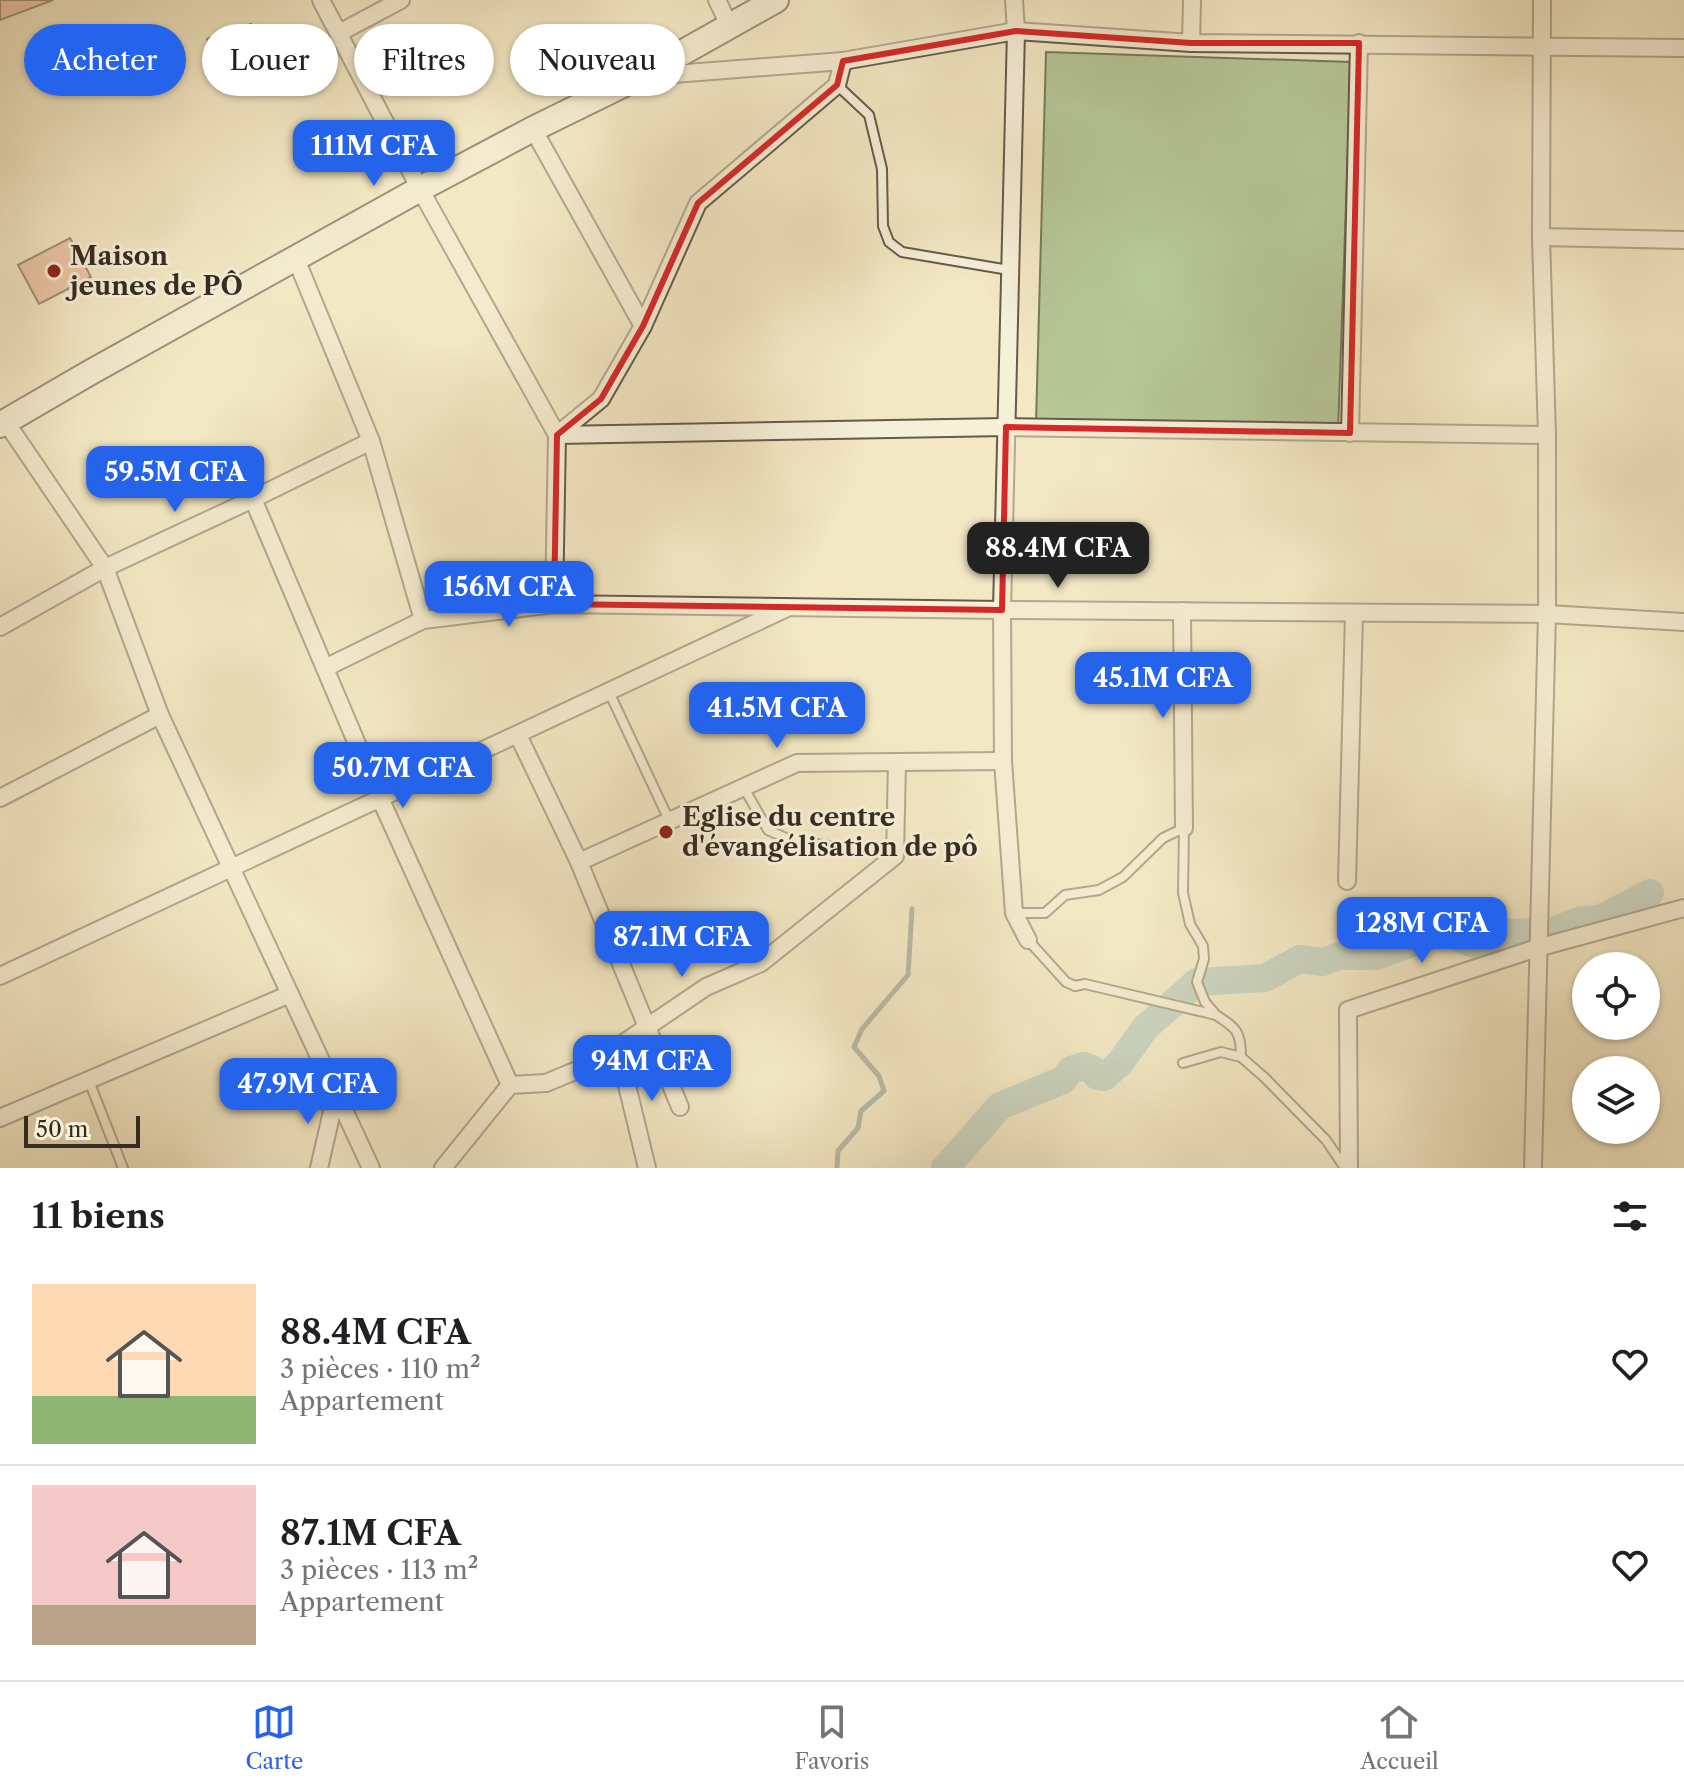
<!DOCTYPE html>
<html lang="fr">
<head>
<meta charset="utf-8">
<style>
  body { margin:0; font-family:"Libre Caslon Text",serif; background:#f2f2f2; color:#202124; height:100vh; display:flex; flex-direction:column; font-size:30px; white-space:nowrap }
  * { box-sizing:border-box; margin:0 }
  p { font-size:26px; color:#757577 }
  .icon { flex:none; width:44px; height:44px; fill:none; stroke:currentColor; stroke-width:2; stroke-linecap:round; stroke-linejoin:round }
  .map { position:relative; height:1168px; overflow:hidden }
  .drawer { display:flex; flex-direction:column; background:#fff; flex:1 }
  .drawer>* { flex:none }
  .guide { position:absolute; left:24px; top:24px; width:800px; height:72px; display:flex; gap:16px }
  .fabs { position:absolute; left:1572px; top:952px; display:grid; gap:16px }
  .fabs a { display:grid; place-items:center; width:88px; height:88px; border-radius:50%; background:#fff; box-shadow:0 2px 6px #0004; font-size:40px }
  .scale { position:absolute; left:24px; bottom:20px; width:116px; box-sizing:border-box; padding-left:8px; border:4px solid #362c22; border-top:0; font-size:22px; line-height:28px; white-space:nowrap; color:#362c22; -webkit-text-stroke:6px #f7f0d9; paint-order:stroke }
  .price { position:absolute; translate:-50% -68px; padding:0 18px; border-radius:16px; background:#2563eb; color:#fff; font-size:26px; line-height:52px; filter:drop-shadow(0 2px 4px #0008) }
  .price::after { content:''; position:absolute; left:50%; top:48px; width:24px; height:18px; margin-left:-12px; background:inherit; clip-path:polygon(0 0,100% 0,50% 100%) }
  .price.selected { background:#222; color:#fff }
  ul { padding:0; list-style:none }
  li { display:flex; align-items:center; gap:24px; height:200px; padding:0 32px }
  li+li { border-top:2px solid #e0e0e0 }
  li span { display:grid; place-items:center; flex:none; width:224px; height:160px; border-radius:0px; color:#555 }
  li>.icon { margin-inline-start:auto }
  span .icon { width:96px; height:96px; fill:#fffc; stroke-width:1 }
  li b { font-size:34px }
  h2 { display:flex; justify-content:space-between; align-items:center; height:96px; padding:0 32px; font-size:34px }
  .tag { padding:0 28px; border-radius:36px; background:#fff; box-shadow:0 2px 6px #0004; font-size:28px; line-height:72px }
  .tag.selected { background:#2563eb; color:#fff }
  .tabs { display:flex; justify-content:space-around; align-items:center; height:112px; border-top:2px solid #e0e0e0; background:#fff; font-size:22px; color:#757577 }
  .tabs a { display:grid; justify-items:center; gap:4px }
  .tabs .selected { color:#2563eb }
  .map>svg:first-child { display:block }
  .green { fill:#b6c798; stroke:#767a5d; stroke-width:2 }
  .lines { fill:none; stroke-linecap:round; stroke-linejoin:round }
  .stream { stroke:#74847d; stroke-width:5 }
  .river { stroke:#9dbfba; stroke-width:28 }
  .building { fill:#e6a487; stroke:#362c22; stroke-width:2 }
  .lane-casing { stroke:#655b4a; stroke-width:12 }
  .street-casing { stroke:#655b4a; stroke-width:20 }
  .secondary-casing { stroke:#362c22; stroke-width:28 }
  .lane { stroke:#f7f0d9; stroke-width:8 }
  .street { stroke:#f7f0d9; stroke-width:16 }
  .secondary { stroke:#f7f0d9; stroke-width:24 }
  .marked { fill:none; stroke:#d62828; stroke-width:6; stroke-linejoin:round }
  .poi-dot { fill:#8f2418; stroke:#f7f0d9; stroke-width:3 }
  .labels { text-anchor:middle; stroke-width:6; stroke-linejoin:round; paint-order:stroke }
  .poi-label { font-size:26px; font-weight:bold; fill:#362c22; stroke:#f7f0d9; text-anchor:start }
</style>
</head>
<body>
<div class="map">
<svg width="1684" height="1168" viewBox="0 0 1684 1168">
  <rect width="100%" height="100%" fill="#f3e8c4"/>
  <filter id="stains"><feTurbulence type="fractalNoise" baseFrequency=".0025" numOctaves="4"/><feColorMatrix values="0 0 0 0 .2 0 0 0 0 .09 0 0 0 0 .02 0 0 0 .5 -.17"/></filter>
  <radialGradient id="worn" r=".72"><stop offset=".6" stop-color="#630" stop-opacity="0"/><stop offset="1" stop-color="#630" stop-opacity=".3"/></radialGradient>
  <polygon class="green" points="1046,52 1351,62 1338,431 1036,423"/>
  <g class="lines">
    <polyline class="stream" points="837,1168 838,1151 858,1128 861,1111 884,1091 879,1076 854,1047 862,1029 908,975 912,909"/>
    <polyline class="river" points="945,1168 1000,1106 1063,1080 1071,1070 1084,1066 1092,1069 1097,1076 1104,1077 1120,1063 1145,1028 1197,982 1265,978 1300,959 1323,962 1339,956 1377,956 1444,931 1473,944 1505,933 1551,932 1581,920 1600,919 1650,893"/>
  </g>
  <g class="building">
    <polygon points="0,0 53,0 0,20"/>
    <polygon points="251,24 259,46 214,61 207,39"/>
    <polygon points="171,61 174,71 170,73 174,82 149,91 142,72"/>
    <polygon points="70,238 91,277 39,304 18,265"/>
  </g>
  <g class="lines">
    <defs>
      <g id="lane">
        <polyline points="837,85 869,115 882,169 883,226 889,242 902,252 1009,270"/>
        <polyline points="609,692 669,820"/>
        <polyline points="744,788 768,830 790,840 895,856"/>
        <polyline points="1015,913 1045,913 1065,895 1099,890 1123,877 1163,838 1184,828 1183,893 1190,924 1203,946 1204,959 1197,982 1205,1002 1216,1015"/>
        <path d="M1028 940 1066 982 1075 986 1085 984 1216 1015C1236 1028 1241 1031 1241 1057"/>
        <polyline points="1183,1063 1221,1052 1241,1057 1264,1077 1326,1140 1345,1168"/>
        <polyline points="89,1081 123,1168"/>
      </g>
      <g id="street">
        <polyline points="321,0 420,189 557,435 554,604"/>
        <polyline points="717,0 729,25"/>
        <polyline points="1014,0 1016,31 1002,610 1547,614 1684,622"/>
        <polyline points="339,33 401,0"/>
        <polyline points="1191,43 1192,0"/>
        <polyline points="648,76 843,61 1016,31 1191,43 1684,48"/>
        <polyline points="533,129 643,326"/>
        <polyline points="1541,237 1684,240"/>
        <polyline points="296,259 371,441 423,620 554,604 1002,610 1003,761 1014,913 1028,940"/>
        <polyline points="6,422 105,568 160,715 371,1168"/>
        <polyline points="1350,433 1359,43"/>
        <polyline points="557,435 1006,427 1547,435"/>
        <polyline points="557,435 601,399 643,326 698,203 837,85 843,61"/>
        <polyline points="253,499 380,798 510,1085"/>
        <polyline points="1182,611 1184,828"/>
        <polyline points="0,627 105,568 253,499 371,441"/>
        <polyline points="325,668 423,620"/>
        <polyline points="518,735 579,862 680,1107"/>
        <polyline points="0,798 160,715"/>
        <polyline points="579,862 797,763 1003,761"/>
        <polyline points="1347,881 1354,614"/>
        <polyline points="0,976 785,609"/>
        <polyline points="618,1048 647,1168"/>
        <polyline points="0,1118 290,994"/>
        <polyline points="319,1168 336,1094"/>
        <polyline points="443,1168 510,1085 546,1083 594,1063 706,987 761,963 895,856 897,762"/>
        <polyline points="1349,1168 1348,1010 1537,948 1684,908"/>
        <polyline points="1533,1168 1547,614 1547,435 1541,237 1542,0"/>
      </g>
      <polyline id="secondary" points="0,425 91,372 420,189 533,129 639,77 776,0"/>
    </defs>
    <use href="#lane" class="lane-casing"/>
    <use href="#street" class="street-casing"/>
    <use href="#secondary" class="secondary-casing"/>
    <use href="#lane" class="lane"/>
    <use href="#street" class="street"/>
    <use href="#secondary" class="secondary"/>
  </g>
  <path d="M0 0H1684V1168H0ZM1016 31 1191 43H1359L1350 433 1006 427 1002 610 554 604 557 435 601 399 643 326 698 203 837 85 843 61Z" fill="#f3e8c4" fill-opacity=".55" fill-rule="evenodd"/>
  <path class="marked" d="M1016 31 1191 43H1359L1350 433 1006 427 1002 610 554 604 557 435 601 399 643 326 698 203 837 85 843 61Z"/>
  <g class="poi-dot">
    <circle cx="54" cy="271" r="8"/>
    <circle cx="666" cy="832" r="8"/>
  </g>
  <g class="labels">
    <g class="poi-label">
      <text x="70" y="265">Maison<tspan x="70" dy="30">jeunes de PÔ</tspan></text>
      <text x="682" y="826">Eglise du centre<tspan x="682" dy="30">d'évangélisation de pô</tspan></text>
    </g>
  </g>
  <rect width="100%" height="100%" filter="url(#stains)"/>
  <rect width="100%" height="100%" fill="url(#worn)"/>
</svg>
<div class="fabs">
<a><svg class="icon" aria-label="locate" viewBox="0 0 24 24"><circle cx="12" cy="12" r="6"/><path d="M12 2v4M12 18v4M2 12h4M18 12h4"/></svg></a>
<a><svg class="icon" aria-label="layers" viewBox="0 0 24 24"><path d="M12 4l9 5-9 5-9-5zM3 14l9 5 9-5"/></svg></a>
</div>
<div class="scale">50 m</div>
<b class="price" style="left:374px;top:188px">111M CFA</b>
<b class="price" style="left:175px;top:514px">59.5M CFA</b>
<b class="price selected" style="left:1058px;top:590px">88.4M CFA</b>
<b class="price" style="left:509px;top:629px">156M CFA</b>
<b class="price" style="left:1163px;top:720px">45.1M CFA</b>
<b class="price" style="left:777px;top:750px">41.5M CFA</b>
<b class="price" style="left:403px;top:810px">50.7M CFA</b>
<b class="price" style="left:1422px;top:965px">128M CFA</b>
<b class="price" style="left:682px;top:979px">87.1M CFA</b>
<b class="price" style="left:652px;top:1103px">94M CFA</b>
<b class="price" style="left:308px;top:1126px">47.9M CFA</b>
<div class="guide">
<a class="tag selected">Acheter</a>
<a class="tag">Louer</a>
<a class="tag">Filtres</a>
<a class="tag">Nouveau</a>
</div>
</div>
<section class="drawer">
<h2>11 biens<svg class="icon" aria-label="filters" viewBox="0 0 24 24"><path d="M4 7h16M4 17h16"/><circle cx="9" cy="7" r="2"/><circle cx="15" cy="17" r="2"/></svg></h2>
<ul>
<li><span style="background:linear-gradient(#ffd9b3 70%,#8fb573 0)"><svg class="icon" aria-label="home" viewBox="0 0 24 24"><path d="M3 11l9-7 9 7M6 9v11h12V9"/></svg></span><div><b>88.4M CFA</b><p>3 pièces · 110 m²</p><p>Appartement</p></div><svg class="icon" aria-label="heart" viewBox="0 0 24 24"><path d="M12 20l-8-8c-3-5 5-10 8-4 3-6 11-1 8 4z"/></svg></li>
<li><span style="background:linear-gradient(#f6c9c9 75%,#b9a48a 0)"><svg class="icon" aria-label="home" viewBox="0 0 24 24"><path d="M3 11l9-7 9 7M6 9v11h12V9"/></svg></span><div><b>87.1M CFA</b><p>3 pièces · 113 m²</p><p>Appartement</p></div><svg class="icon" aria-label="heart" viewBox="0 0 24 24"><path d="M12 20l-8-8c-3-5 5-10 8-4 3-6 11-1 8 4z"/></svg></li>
</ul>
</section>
<nav class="tabs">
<a class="selected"><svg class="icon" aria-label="map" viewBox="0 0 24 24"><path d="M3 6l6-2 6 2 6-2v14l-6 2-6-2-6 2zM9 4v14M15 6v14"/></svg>Carte</a>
<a><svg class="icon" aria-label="saved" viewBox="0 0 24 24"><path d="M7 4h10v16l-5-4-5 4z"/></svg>Favoris</a>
<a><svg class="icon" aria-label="home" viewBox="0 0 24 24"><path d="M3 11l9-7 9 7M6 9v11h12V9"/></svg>Accueil</a>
</nav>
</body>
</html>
